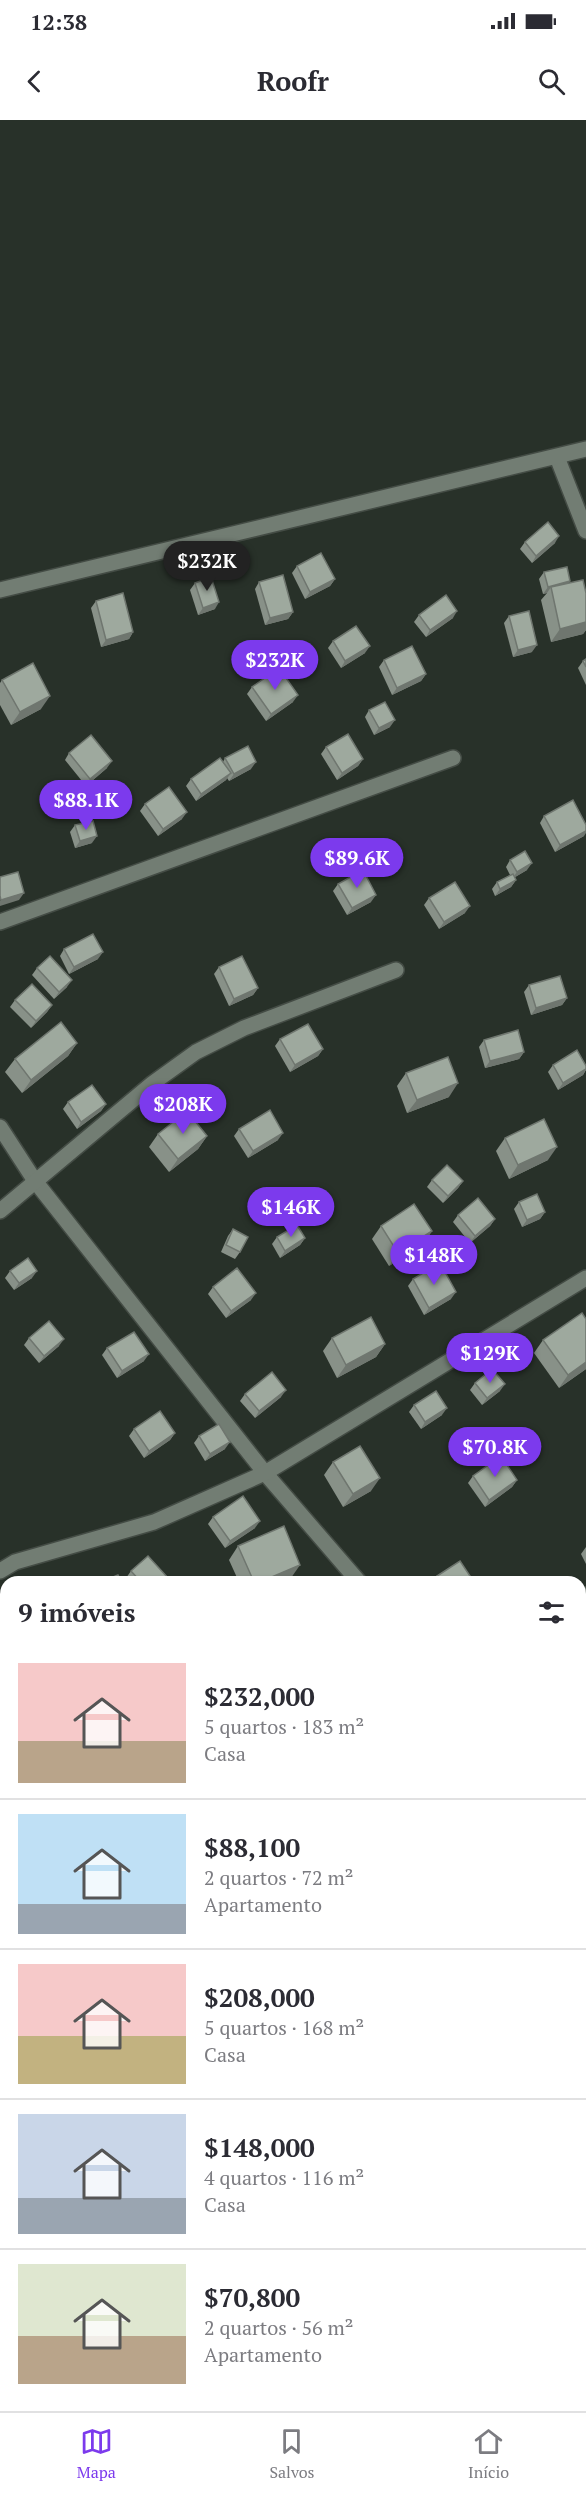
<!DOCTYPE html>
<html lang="pt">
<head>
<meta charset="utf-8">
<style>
  body { margin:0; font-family:"PT Serif",serif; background:#f7f7f7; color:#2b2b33; height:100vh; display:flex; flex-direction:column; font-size:22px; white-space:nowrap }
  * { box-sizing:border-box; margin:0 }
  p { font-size:20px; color:#7c7c81 }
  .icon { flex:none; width:33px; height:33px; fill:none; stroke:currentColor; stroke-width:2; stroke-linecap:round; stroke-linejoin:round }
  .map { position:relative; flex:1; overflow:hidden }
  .panel { position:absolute; left:0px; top:1456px; width:586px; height:836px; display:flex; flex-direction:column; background:#fff; border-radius:18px 18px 0 0; box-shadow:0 2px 4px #0004 }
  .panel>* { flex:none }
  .price { position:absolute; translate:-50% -51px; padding:0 14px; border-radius:21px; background:#7c3aed; color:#fff; font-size:20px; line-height:39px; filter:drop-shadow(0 2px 3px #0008) }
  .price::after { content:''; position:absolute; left:50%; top:36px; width:18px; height:14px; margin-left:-9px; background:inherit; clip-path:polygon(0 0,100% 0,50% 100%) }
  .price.selected { background:#222; color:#fff }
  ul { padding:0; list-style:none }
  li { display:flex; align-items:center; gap:18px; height:150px; padding:0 18px }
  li+li { border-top:2px solid #e1e1e2 }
  li span { display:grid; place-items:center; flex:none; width:168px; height:120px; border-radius:0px; color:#555 }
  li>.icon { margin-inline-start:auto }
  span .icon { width:72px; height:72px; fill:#fffc; stroke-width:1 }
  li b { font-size:26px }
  h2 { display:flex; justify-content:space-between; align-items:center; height:72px; padding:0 18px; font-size:26px }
  .status { display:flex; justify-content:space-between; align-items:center; height:42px; padding:0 30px; background:#fff; direction:ltr }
  .status svg { height:16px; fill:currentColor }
  header { display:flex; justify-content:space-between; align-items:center; height:78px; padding:0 18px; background:#fff; font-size:27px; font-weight:700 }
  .tabs { display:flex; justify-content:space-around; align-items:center; height:84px; border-top:2px solid #e1e1e2; background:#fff; font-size:16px; color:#7c7c81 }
  .tabs a { display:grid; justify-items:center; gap:3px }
  .tabs .selected { color:#7c3aed }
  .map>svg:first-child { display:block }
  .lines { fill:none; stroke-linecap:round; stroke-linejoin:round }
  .minor-casing { stroke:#444c45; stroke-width:18 }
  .minor { stroke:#727d73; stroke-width:15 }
  .wall { fill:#889188 }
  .shaded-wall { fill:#6f766f }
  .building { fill:#9ea99e; stroke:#6f766f; stroke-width:1.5 }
</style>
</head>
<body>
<div class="status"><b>12:38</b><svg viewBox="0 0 49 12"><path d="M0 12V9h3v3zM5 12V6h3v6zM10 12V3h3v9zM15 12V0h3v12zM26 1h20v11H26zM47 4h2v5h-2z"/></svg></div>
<header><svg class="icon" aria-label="back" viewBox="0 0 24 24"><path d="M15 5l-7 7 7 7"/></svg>Roofr<svg class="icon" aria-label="search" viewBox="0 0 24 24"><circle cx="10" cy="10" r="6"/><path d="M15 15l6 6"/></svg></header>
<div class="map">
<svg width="586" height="2291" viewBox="0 0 586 2291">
  <rect width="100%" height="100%" fill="#283129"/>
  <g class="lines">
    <defs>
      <g id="minor">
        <polyline points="557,337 586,411"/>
        <polyline points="0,470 586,329"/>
        <polyline points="0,802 453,638"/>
        <polyline points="0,1007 35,1061 265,1353 359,1462"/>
        <polyline points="0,1091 153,963 196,932 244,908 396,850"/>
        <polyline points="0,1451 15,1442 154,1402 265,1353 586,1158"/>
        <polyline points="580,1477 586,1475"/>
        <polyline points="580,1745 586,1753"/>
        <polyline points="0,1809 6,1814"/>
        <polyline points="580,1928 586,1923"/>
        <polyline points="580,2218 586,2221"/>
        <polyline points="4,2291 7,2286"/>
      </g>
    </defs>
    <use href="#minor" class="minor-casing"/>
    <use href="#minor" class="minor"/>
  </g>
  <g class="wall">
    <polygon points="525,422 555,423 532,443 520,429"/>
    <polygon points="297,446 335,459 330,466 305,479 292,453"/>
    <polygon points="544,452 569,463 586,473 586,510 583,514 551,522 541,480 547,473 543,474 539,459"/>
    <polygon points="259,462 293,492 288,499 265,505 255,469"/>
    <polygon points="195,463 215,489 198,495 190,470"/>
    <polygon points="96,481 133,512 129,519 101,527 91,488"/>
    <polygon points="419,495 453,498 426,517 414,502"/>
    <polygon points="509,496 532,532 513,537 504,503"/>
    <polygon points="333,521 365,533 341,548 328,528"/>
    <polygon points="586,539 586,565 578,548 583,541"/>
    <polygon points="384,540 426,554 421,561 392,575 379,547"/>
    <polygon points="2,560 41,589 11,605 0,585 0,563"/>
    <polygon points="252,567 293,582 266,601 247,574"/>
    <polygon points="369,590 390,607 374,615 365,597"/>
    <polygon points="326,627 363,639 358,646 337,660 321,634"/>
    <polygon points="69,633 107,648 86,666 65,640"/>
    <polygon points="225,638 251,649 229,661 227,658 226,660 196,681 186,666 191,659 223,642"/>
    <polygon points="145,684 182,699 158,716 140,691"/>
    <polygon points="544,696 584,716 555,732 540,703"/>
    <polygon points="75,705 92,723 75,728 70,712"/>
    <polygon points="510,740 527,750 515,757 516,760 511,767 495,776 492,769 497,762 510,755 506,747"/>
    <polygon points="338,764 371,782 347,795 333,771"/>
    <polygon points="429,778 465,793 439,809 424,785"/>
    <polygon points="64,829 98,839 69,854 60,836"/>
    <polygon points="219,847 258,868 253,875 229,886 214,854"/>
    <polygon points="37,848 67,867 54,879 32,855"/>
    <polygon points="529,865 567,878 562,885 531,895 524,872"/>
    <polygon points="15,880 52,885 47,892 31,908 10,887"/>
    <polygon points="280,919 323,929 318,936 290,952 275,926"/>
    <polygon points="484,920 524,932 519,939 485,948 479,927"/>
    <polygon points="77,923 68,936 22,973 5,952 15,939"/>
    <polygon points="553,945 586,946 586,950 583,955 558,970 548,952"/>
    <polygon points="406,953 449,977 407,993 397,966"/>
    <polygon points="68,982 106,984 101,991 77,1009 63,989"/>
    <polygon points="239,1009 278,1020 248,1038 234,1016"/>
    <polygon points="158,1014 207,1016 198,1029 169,1052 149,1027"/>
    <polygon points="505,1018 548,1040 509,1059 496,1031"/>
    <polygon points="432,1060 463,1061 458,1068 443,1083 427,1067"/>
    <polygon points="519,1082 545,1092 540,1099 522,1107 514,1089"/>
    <polygon points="458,1095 495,1099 490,1106 470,1123 453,1102"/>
    <polygon points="381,1106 432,1111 423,1124 389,1146 372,1119"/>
    <polygon points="233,1109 240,1132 235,1139 221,1132 228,1116"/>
    <polygon points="277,1117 305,1118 300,1125 280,1138 272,1124"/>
    <polygon points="10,1151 32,1158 14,1170 5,1158"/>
    <polygon points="413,1159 451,1179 424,1195 408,1166"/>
    <polygon points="213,1167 251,1180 226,1198 208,1174"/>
    <polygon points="586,1199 586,1249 559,1268 534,1233 543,1220"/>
    <polygon points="29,1218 59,1226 39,1243 24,1225"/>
    <polygon points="332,1218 385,1224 376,1237 337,1258 323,1231"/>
    <polygon points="107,1228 144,1241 117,1258 102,1235"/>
    <polygon points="475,1263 500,1271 482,1285 470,1270"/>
    <polygon points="245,1274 281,1277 255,1298 240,1281"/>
    <polygon points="414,1285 442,1295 421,1309 409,1292"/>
    <polygon points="134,1309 175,1313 170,1320 144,1338 129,1316"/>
    <polygon points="199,1316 225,1329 205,1341 194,1323"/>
    <polygon points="333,1342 371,1371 343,1387 324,1355"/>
    <polygon points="473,1356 517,1360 512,1367 485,1387 468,1363"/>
    <polygon points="213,1397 255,1408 225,1428 208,1404"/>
    <polygon points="238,1426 291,1458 281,1462 239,1462 229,1440"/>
    <polygon points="586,1427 586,1444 581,1434"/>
    <polygon points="131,1451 168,1458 165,1462 130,1462 126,1458"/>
    <polygon points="437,1456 474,1462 433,1462"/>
    <polygon points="586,1849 586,1877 580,1882 580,1851"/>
    <polygon points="586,2122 586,2177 580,2184 580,2129"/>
    <polygon points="452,2286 484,2286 476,2291 456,2291"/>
    <polygon points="558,2286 570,2286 564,2291 563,2291"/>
  </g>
  <g class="shaded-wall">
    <polygon points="559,416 555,423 532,443 536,436"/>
    <polygon points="335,459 330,466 305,479 310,472"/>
    <polygon points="570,461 565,468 551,467 547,473 543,474 548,467"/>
    <polygon points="219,482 215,489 198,495 203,488"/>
    <polygon points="457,491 453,498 426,517 430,510"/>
    <polygon points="293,492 288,499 265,505 270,498"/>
    <polygon points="586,502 586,510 583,514 551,522 560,509"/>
    <polygon points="133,512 129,519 101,527 106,520"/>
    <polygon points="537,525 532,532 513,537 518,530"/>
    <polygon points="370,526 365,533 341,548 345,541"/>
    <polygon points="426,554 421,561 392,575 397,568"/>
    <polygon points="298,575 293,582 266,601 271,594"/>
    <polygon points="50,576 41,589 11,605 20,592"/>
    <polygon points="395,600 390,607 374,615 379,608"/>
    <polygon points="363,639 358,646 337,660 342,653"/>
    <polygon points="112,641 107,648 86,666 90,659"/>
    <polygon points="256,642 251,649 229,661 234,654"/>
    <polygon points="231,653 226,660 196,681 201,674"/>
    <polygon points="187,692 182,699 158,716 163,709"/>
    <polygon points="586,711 586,713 584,716 555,732 560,725"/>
    <polygon points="97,716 92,723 75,728 80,721"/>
    <polygon points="532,743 527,750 512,759 517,752"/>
    <polygon points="516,760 511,767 495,776 500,769"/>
    <polygon points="24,773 19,780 0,786 0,781 1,780"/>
    <polygon points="376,775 371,782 347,795 352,788"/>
    <polygon points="470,786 465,793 439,809 444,802"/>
    <polygon points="103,832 98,839 69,854 74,847"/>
    <polygon points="72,860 67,867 54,879 59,872"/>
    <polygon points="258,868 253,875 229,886 234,879"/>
    <polygon points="567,878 562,885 531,895 536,888"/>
    <polygon points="52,885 47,892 31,908 36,901"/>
    <polygon points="77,923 68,936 22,973 31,960"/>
    <polygon points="323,929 318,936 290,952 295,945"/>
    <polygon points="524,932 519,939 485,948 490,941"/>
    <polygon points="586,949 583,955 558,970 563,963"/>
    <polygon points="458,963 449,977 407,993 417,980"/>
    <polygon points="106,984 101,991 77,1009 81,1002"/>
    <polygon points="283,1013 278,1020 248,1038 253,1031"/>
    <polygon points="207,1016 198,1029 169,1052 178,1039"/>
    <polygon points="557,1027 548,1040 509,1059 518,1045"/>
    <polygon points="463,1061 458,1068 443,1083 448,1076"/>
    <polygon points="545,1092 540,1099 522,1107 527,1100"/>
    <polygon points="495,1099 490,1106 470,1123 475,1116"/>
    <polygon points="432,1111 423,1124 389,1146 398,1133"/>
    <polygon points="305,1118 300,1125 280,1138 285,1131"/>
    <polygon points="37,1151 32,1158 14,1170 19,1163"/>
    <polygon points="456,1172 451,1179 424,1195 429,1188"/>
    <polygon points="256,1173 251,1180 226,1198 231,1191"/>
    <polygon points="64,1219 59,1226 39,1243 44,1236"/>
    <polygon points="385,1224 376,1237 337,1258 346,1245"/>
    <polygon points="149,1234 144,1241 117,1258 122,1251"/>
    <polygon points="586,1242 586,1249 559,1268 568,1255"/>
    <polygon points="505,1264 500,1271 482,1285 487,1278"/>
    <polygon points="286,1270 281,1277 255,1298 259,1291"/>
    <polygon points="447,1288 442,1295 421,1309 425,1302"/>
    <polygon points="175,1313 170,1320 144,1338 149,1331"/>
    <polygon points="230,1322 225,1329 205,1341 210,1334"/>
    <polygon points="380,1358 371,1371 343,1387 353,1374"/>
    <polygon points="517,1360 512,1367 485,1387 489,1380"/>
    <polygon points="260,1401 255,1408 225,1428 230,1421"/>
    <polygon points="300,1445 291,1458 281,1462 260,1462"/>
    <polygon points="6,1594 6,1597 0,1602 2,1598"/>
    <polygon points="586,1653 586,1659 580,1663 580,1657"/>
    <polygon points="6,1722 6,1726 0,1732 0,1729"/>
    <polygon points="586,1817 586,1820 580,1824 580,1821"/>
    <polygon points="6,1997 6,2000 0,2005 2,2001"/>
    <polygon points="586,2046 586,2049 580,2053 581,2049"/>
    <polygon points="478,2286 484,2286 476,2291 471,2291"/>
  </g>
  <g class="building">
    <polygon points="548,402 559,416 536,436 525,422"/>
    <polygon points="321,433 335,459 310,472 297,446"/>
    <polygon points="567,447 570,461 548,467 544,452"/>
    <polygon points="283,455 293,492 270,498 259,462"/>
    <polygon points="211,457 219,482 203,488 195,463"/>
    <polygon points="583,460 586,473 586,502 560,509 551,467"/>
    <polygon points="123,473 133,512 106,520 96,481"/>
    <polygon points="446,475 457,491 430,510 419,495"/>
    <polygon points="529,491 537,525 518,530 509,496"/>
    <polygon points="356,506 370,526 345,541 333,521"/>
    <polygon points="412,526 426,554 397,568 384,540"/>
    <polygon points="586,539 586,547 583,541"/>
    <polygon points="33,543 50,576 20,592 2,560"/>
    <polygon points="279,548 298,575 271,594 252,567"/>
    <polygon points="385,582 395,600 379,608 369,590"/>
    <polygon points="348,614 363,639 342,653 326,627"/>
    <polygon points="91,615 112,641 90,659 69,633"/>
    <polygon points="248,626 256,642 234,654 225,638"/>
    <polygon points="220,638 231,653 201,674 191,659"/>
    <polygon points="169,667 187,692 163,709 145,684"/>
    <polygon points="573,680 586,705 586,711 560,725 544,696"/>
    <polygon points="93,701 97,716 80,721 75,705"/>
    <polygon points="525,731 532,743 517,752 510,740"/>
    <polygon points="363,750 376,775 352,788 338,764"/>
    <polygon points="18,752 24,773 1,780 0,776 0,757"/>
    <polygon points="513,754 516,760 500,769 497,762"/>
    <polygon points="455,762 470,786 444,802 429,778"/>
    <polygon points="93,814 103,832 74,847 64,829"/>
    <polygon points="50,836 72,860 59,872 37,848"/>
    <polygon points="242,836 258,868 234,879 219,847"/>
    <polygon points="560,856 567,878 536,888 529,865"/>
    <polygon points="32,864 52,885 36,901 15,880"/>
    <polygon points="61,902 77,923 31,960 15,939"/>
    <polygon points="308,904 323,929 295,945 280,919"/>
    <polygon points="518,910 524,932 490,941 484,920"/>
    <polygon points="577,930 586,946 586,949 563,963 553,945"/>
    <polygon points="448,937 458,963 417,980 406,953"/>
    <polygon points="92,965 106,984 81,1002 68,982"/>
    <polygon points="270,990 283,1013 253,1031 239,1009"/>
    <polygon points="187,991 207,1016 178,1039 158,1014"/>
    <polygon points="544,999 557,1027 518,1045 505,1018"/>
    <polygon points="447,1045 463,1061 448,1076 432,1060"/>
    <polygon points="537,1074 545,1092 527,1100 519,1082"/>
    <polygon points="478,1078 495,1099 475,1116 458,1095"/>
    <polygon points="414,1084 432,1111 398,1133 381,1106"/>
    <polygon points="297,1105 305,1118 285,1131 277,1117"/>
    <polygon points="233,1109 248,1117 240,1132 226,1125"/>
    <polygon points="28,1138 37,1151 19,1163 10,1151"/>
    <polygon points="440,1143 456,1172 429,1188 413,1159"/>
    <polygon points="237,1148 256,1173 231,1191 213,1167"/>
    <polygon points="582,1193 586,1199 586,1242 568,1255 543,1220"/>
    <polygon points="371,1197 385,1224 346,1245 332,1218"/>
    <polygon points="49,1201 64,1219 44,1236 29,1218"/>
    <polygon points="134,1212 149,1234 122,1251 107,1228"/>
    <polygon points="492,1249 505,1264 487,1278 475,1263"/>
    <polygon points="272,1252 286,1270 259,1291 245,1274"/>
    <polygon points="436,1271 447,1288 425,1302 414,1285"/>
    <polygon points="160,1291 175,1313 149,1331 134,1309"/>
    <polygon points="219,1304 230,1322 210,1334 199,1316"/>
    <polygon points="360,1326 380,1358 353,1374 333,1342"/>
    <polygon points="501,1336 517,1360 489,1380 473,1356"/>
    <polygon points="243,1376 260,1401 230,1421 213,1397"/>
    <polygon points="284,1406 300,1445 260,1462 254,1462 238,1426"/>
    <polygon points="148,1436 168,1458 164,1462 141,1462 131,1451"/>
    <polygon points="460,1441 474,1462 442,1462 437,1456"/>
    <polygon points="118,1455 122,1462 101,1462"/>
    <polygon points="0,1558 6,1565 6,1594 2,1598 0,1596"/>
    <polygon points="586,1613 586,1653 580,1657 580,1617"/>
    <polygon points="0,1667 6,1673 6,1722 2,1726 0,1724"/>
    <polygon points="585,1800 586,1817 580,1821 580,1804"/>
    <polygon points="585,1847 586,1849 585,1875 580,1869 580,1851"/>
    <polygon points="0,1959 6,1965 6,1997 2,2001 0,1999"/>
    <polygon points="586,2015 586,2046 581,2049 580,2048 580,2019"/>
    <polygon points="0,2099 6,2102 6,2131 0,2141"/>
    <polygon points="586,2122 586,2174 580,2169 580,2129"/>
    <polygon points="580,2261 586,2267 586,2269 580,2274"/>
    <polygon points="462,2286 478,2286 471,2291 466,2291"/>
  </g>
</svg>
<b class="price selected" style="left:207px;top:472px">$232K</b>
<b class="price" style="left:275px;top:571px">$232K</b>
<b class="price" style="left:86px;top:711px">$88.1K</b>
<b class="price" style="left:357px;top:769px">$89.6K</b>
<b class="price" style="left:183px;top:1015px">$208K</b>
<b class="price" style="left:291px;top:1118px">$146K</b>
<b class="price" style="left:434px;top:1166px">$148K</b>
<b class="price" style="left:490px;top:1264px">$129K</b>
<b class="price" style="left:495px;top:1358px">$70.8K</b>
<section class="panel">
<h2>9 imóveis<svg class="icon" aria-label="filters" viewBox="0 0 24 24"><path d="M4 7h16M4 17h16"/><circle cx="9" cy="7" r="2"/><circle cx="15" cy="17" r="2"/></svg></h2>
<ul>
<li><span style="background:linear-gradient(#f6c9c9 65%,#b9a48a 0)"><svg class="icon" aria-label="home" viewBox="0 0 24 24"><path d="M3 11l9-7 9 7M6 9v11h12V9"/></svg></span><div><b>$232,000</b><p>5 quartos · 183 m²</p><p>Casa</p></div></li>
<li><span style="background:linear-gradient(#bfe0f5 75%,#9aa5b1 0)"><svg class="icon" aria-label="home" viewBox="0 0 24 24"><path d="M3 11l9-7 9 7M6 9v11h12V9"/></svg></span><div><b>$88,100</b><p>2 quartos · 72 m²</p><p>Apartamento</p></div></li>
<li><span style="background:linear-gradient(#f6c9c9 60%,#c2b280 0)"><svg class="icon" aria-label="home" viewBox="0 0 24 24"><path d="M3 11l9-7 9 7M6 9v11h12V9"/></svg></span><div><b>$208,000</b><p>5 quartos · 168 m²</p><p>Casa</p></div></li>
<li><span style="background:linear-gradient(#c9d6e8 70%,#9aa5b1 0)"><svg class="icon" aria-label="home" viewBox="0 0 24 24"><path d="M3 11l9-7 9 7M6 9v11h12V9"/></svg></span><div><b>$148,000</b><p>4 quartos · 116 m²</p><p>Casa</p></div></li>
<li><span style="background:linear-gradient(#dfe7d0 60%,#b9a48a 0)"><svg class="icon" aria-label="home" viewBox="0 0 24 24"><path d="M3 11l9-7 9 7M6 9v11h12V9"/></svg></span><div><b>$70,800</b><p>2 quartos · 56 m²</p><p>Apartamento</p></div></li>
</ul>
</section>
</div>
<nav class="tabs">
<a class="selected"><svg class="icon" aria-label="map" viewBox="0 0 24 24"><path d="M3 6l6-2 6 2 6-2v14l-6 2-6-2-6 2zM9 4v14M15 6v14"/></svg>Mapa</a>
<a><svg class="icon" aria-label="saved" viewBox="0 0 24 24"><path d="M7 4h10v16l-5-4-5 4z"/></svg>Salvos</a>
<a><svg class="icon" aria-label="home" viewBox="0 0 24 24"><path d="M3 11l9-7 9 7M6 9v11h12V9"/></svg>Início</a>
</nav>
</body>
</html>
